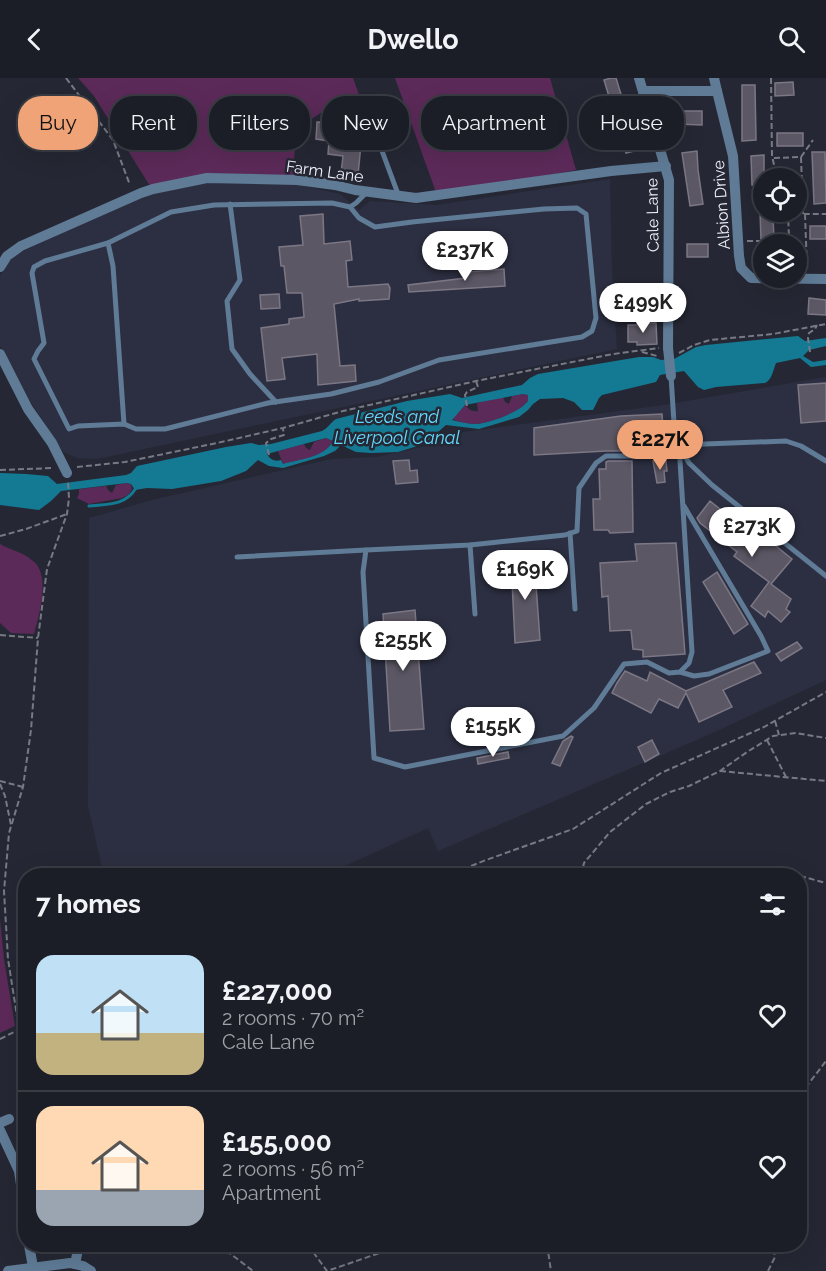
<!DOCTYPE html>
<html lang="en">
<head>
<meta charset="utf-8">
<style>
  body { margin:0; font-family:Raleway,sans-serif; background:#292b33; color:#f1f3f6; height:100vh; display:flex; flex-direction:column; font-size:22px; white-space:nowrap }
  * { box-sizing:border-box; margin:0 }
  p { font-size:20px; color:#a0a2a7 }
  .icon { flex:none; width:33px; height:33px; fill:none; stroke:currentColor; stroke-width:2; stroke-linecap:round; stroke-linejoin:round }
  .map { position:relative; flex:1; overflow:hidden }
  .sheet { position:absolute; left:18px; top:790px; width:789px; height:384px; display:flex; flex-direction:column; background:#1c1e27; border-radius:24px; box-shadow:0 6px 24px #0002,0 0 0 2px #3a3c44 }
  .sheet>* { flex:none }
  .banner { position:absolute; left:18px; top:18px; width:790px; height:54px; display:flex; gap:12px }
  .fabs { position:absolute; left:753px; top:90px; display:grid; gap:12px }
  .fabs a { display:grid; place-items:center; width:54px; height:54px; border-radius:50%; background:#1c1e27; box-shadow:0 6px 24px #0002,0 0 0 2px #3a3c44; font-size:30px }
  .price { position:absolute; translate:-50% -51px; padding:0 14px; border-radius:21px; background:#fff; color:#222; font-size:20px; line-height:39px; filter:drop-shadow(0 2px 3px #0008) }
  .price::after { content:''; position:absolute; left:50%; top:36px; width:18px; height:14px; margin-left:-9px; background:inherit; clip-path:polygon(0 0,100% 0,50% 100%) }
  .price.current { background:#efa377; color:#111 }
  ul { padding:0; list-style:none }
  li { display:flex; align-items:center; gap:18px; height:150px; padding:0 18px }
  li+li { border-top:2px solid #3a3c44 }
  li span { display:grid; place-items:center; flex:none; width:168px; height:120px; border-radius:18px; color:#555 }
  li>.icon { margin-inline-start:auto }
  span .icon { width:72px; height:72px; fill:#fffc; stroke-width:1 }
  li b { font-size:26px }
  h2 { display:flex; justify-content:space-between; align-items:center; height:72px; padding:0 18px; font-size:26px }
  .chip { padding:0 21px; border-radius:24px; background:#1c1e27; box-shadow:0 6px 24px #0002,0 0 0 2px #3a3c44; font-size:21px; line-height:54px }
  .chip.current { background:#efa377; color:#111 }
  header { display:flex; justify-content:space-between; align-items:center; height:78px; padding:0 18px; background:#1c1e27; font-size:27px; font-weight:700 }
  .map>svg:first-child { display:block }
  .built { fill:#2c2f41 }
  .green { fill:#5c2a59 }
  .water { fill:#147a94; fill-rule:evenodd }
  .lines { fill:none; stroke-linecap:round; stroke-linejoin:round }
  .stream { stroke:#147a94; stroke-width:3 }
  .building { fill:#5c5764; stroke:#7c7785; stroke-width:1.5 }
  .path { stroke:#777984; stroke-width:2; stroke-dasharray:6 3; stroke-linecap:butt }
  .service { stroke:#5f7b96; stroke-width:5 }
  .minor { stroke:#5f7b96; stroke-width:10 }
  .minor-bridge { stroke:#5f7b96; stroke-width:10 }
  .labels { text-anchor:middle; stroke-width:5; stroke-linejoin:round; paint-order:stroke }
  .street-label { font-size:16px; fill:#f2f4fc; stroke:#252834 }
  .water-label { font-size:18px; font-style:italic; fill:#62d9fd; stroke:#252834 }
</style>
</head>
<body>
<header><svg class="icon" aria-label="back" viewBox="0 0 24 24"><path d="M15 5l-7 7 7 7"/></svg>Dwello<svg class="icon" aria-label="search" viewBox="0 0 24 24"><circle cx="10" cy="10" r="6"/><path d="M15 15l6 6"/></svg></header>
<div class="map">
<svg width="826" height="1193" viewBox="0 0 826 1193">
  <rect width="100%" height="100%" fill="#252834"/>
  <g class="built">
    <polygon points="610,101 612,192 617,271 97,381 77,380 63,374 30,323 0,268 0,198 8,184 17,176 141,118 202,106 246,103 294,106 340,116 359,132 370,123 437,127"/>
    <polygon points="826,299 826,602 706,658 438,773 428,750 323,798 104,798 88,728 89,440 152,422 331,381 377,379 426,368 463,354 664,327"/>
  </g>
  <g class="green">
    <polygon points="78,0 353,0 362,25 325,32 298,50 294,79 295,98 150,108 94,18"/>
    <polygon points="395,0 550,0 576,92 437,117"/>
    <path d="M523 316 528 317V323C520 334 490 345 476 346 467 346 459 344 452 341L465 327C469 332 472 334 478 333L477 325 503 319 505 324 509 326 512 318Z"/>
    <path d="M326 360 333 363C324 380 300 382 283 386L278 373 304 366 306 370 310 372 314 364Z"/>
    <polygon points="127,405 131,406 132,411 128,417 122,420 89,426 77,420 79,416 79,411 106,408 108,412 112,415 116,407"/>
    <path d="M0 466C8 471 18 473 26 478 29 480 35 484 37 487 49 504 39 538 34 556L11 555 0 545Z"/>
    <polygon points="0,842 4,881 15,948 0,955"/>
  </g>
  <path class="water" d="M798 258 805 263 826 260V268L809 272 803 278 813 284 826 282V287L811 289 800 280 776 285C773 292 772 302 765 305L716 309 704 312 698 309 684 293 660 297 656 304 602 317 599 320 593 332H582L574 324 563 320 540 321 533 326 528 332 519 339 479 351 446 347 424 366 398 374 371 375 356 374 341 367 335 373 324 378 283 390 269 388 258 382 246 393 221 403 172 411 147 410 135 412 131 406 127 405 61 413 51 423 39 432 0 427V395L26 396 48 398 57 406 126 397 131 395 137 388 226 369 251 365 259 367 271 366 322 353C328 350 330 345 336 341L407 323 450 316 462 320 522 307 530 300 538 296 639 279H653L661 282 674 281 696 269 706 267ZM523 316 528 317V323C520 334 490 345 476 346 468 346 460 344 452 342L465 327ZM326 360 333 363C324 380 300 381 283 386L281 382C275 384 270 382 267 376Z"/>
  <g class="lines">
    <path class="stream" d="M89 428C108 426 125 428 136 410"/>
  </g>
  <g class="building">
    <polygon points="611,0 616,0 638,72 626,75 604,2"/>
    <polygon points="793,4 794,17 775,18 775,5"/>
    <polygon points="742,7 755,7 756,62 742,63"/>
    <polygon points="678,33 702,33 702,47 677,46"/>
    <polygon points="317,44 347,46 346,63 361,66 358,97 341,95 343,78 328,76 329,63 316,61"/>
    <rect x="777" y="55" width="26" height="13"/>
    <polygon points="697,73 698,92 703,126 690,128 682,75"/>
    <polygon points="812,74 825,74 826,125 814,126"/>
    <polygon points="764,77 764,131 756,131 755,107 752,107 751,78"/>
    <polygon points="760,134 770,134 770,139 773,139 774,161 761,161"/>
    <polygon points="323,136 324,166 350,163 352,182 346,183 348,209 388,206 390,210 389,221 359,223 359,221 334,226 340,288 355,287 356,303 318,307 317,276 282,280 285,301 267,303 261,250 289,246 289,241 304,239 302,215 287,215 284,188 281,188 279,169 303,167 300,138"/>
    <rect x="810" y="148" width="16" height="13"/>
    <rect x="687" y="166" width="21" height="13"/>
    <polygon points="504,191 505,208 409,214 408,207 466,200 467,194"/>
    <polygon points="279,216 280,230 261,231 260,217"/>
    <polygon points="809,220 826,222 826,237 808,236"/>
    <polygon points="637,245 656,245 657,266 637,267 637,264 628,264 628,247 637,247"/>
    <polygon points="826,305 826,343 801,345 798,307"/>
    <polygon points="662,336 665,373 652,373 651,370 631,371 631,373 606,373 534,377 534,350 621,338"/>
    <polygon points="409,382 410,393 417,392 418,404 396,406 393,383"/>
    <polygon points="608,383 632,383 633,454 610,455 608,452 594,452 593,421 600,421 599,391 606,391 606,384"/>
    <polygon points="653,383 666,383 667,393 664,393 665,404 657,405"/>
    <polygon points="710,423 751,456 755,451 792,481 771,506 791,521 786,531 790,534 781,544 768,533 765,539 751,528 769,504 734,478 737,474 700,445 697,440"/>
    <polygon points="676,465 685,576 643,579 643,572 633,571 631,552 610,553 608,518 602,519 600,485 637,483 635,466"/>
    <polygon points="534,479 540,562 515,565 511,482"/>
    <polygon points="717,494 748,546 734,556 703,504"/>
    <polygon points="415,532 424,651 390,653 383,536"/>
    <polygon points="797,564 802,570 781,583 776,576"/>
    <polygon points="754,584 761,595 723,612 732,629 699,644 686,615 678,630 659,621 651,635 612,615 617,605 625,593 647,603 650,594 686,613"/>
    <polygon points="571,658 573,659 560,688 552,685 563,663"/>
    <polygon points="652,662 659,676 645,684 638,669"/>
    <polygon points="508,674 509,680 478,686 477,680"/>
  </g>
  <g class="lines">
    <g class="path">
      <polyline points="66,0 113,62 130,107"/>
      <polyline points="771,0 772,78 777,100"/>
      <polyline points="801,79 813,62"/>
      <polyline points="774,80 801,79 803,136"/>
      <polyline points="787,134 788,136 826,136"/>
      <polyline points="805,136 807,191"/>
      <polyline points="747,163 772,163 789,160 788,136"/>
      <polyline points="642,274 657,278"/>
      <polyline points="810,274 808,260 809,255 815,251 817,247"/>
      <polyline points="679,275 694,267 710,262 773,256 826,246"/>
      <polyline points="467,328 465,317 467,314 478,309 476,303"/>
      <polyline points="269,377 266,365 271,361 284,357 283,351"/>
      <polyline points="77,389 125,384 217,365 283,350 343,333 476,303 613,276 659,270"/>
      <polyline points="0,392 53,390"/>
      <polyline points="0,458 26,451 67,436"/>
      <polyline points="0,557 38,560"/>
      <polyline points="775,643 779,657"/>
      <polyline points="767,662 786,699"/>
      <polyline points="720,693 826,703"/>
      <polyline points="0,703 23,709"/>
      <polyline points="0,706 5,718 11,747"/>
      <polyline points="446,798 486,782 573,751 661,695 764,649 826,614"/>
      <polyline points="581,798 584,785 610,754 646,726 670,714 689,708 720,693 747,674 773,658 796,655 826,660"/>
      <polyline points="800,798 826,805"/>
      <polyline points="0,961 26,948"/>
      <polyline points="26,968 19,951 8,881 4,813 9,755 23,709 31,652 38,560 47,491 67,436 69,420 68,404"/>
      <polyline points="800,1017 826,983"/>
      <polyline points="219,1167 253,1193"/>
      <polyline points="308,1167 327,1193 403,1167"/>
      <polyline points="545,1167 548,1173 551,1193"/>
      <polyline points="768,1193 775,1179 773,1167"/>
    </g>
    <g class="service">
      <polyline points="330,33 365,27 398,116"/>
      <polyline points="230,126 240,202 227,223 232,271 250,296 276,324"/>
      <polyline points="350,129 359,140 375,149 412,144 544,131 577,130 586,136 596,240 592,253 582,259 439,282 379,304 331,316 268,325 165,351 136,351 124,346 78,348 69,351 34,281 38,273 44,265 32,195 34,189 45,183 108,165 171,134 214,127 332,125 350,129 356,125 366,115"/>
      <polyline points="108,165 113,188 124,346"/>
      <polyline points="671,298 674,345 679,367 689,385 712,407 826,498"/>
      <polyline points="680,378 606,378 596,385 579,410 577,453 565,457 470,467 366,472 363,494 374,680 405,689 563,658 594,630 624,586 647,584 669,595 680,594 689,585 692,574 679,367 786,363 801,368 826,383"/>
      <polyline points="570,455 575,531"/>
      <polyline points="470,467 475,536"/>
      <polyline points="237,479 366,472"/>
      <polyline points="680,594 694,598 709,596 768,573 761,558 684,428"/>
    </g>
    <g class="minor">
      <polyline points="639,0 669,102 668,270"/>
      <polyline points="714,0 717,13"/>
      <polyline points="643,13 717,13 733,78 739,178 741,190 751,200 826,201"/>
      <polyline points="0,189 7,178 21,168 141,115 153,111 207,100 297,102 335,107 355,112 416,120 611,93 666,88"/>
      <polyline points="0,276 28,331 52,365 67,395"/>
      <polyline points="0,1045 9,1041"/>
      <polyline points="0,1052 19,1093 26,1140"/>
      <polyline points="29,1167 33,1189"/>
      <polyline points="75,1186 79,1167"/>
      <polyline points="8,1193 70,1185 83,1188 91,1193"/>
    </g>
    <polyline class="minor-bridge" points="668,270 671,298"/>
  </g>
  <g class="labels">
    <g class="street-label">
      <text transform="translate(325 93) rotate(8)" y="6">Farm Lane</text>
      <text transform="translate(721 127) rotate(-94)" y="6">Albion Drive</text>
      <text transform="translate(652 137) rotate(-91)" y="6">Cale Lane</text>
    </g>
    <g class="water-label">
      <text x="397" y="345">Leeds and<tspan x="397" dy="21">Liverpool Canal</tspan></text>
    </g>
  </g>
</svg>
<div class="fabs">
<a><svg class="icon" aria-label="locate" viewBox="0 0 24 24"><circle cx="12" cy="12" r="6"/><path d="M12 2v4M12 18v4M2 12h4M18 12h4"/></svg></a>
<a><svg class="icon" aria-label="layers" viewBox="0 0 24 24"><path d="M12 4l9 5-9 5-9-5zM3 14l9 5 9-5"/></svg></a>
</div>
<b class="price" style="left:465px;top:204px">£237K</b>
<b class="price" style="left:643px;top:256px">£499K</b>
<b class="price current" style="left:660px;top:393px">£227K</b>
<b class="price" style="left:752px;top:480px">£273K</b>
<b class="price" style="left:525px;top:523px">£169K</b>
<b class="price" style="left:403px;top:594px">£255K</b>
<b class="price" style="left:493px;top:680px">£155K</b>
<div class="banner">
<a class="chip current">Buy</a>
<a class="chip">Rent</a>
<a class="chip">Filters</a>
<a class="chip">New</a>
<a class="chip">Apartment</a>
<a class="chip">House</a>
</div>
<section class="sheet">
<h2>7 homes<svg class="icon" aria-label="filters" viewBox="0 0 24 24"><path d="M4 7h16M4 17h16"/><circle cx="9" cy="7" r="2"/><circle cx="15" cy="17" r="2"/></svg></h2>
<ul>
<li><span style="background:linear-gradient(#bfe0f5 65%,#c2b280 0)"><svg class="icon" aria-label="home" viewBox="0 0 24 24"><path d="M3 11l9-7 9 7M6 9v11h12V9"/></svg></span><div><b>£227,000</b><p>2 rooms · 70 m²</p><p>Cale Lane</p></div><svg class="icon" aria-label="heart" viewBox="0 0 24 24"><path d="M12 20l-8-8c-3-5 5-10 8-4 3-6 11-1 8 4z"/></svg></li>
<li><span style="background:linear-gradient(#ffd9b3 70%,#9aa5b1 0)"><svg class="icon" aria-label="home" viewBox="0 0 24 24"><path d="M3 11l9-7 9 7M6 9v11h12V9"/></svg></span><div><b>£155,000</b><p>2 rooms · 56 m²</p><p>Apartment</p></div><svg class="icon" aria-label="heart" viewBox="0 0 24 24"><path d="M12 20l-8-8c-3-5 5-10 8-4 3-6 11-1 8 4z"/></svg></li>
</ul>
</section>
</div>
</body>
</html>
